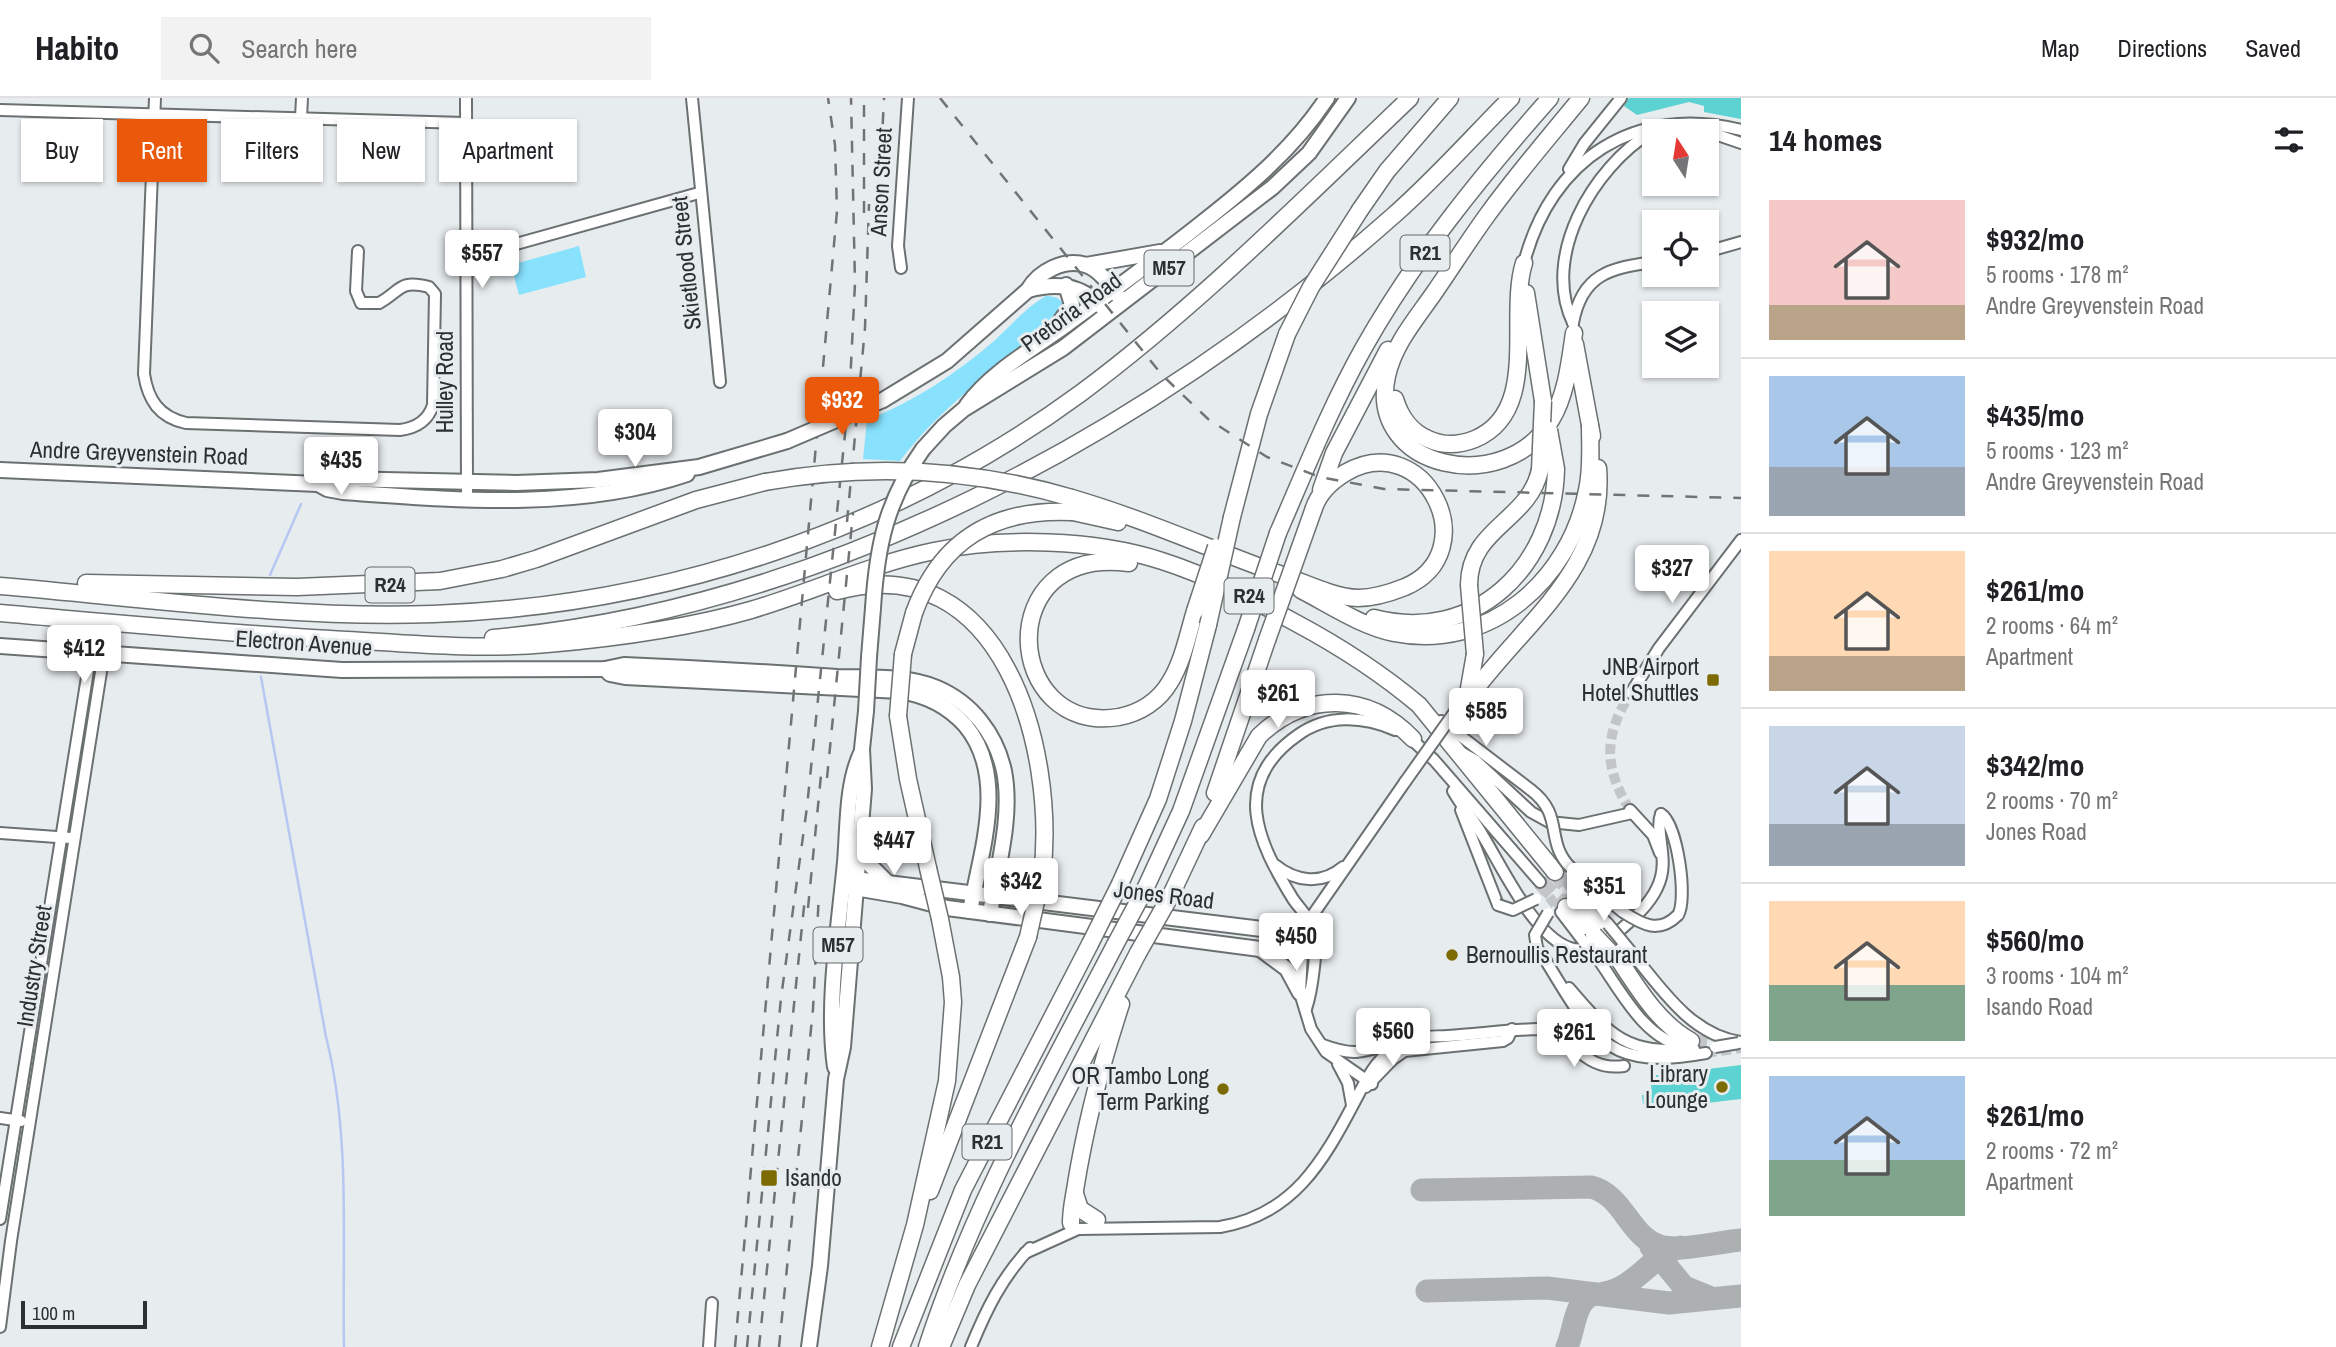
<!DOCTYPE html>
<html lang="en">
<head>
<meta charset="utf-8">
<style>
  body { margin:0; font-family:"Archivo Narrow",sans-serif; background:#f2f2f2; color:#202124; height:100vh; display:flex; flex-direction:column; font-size:26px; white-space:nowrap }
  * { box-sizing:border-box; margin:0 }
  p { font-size:23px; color:#757577 }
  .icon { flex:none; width:38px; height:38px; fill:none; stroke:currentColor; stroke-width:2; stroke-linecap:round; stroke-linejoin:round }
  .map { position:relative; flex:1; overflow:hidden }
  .panel { display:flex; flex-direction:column; background:#fff; width:595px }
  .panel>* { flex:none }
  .banner { position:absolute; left:21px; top:21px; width:665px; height:63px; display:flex; gap:14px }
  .needle { width:46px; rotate:348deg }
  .fabs { position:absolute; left:1642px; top:21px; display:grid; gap:14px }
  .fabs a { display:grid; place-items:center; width:77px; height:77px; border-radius:0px; background:#fff; box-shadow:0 2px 5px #0004; font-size:35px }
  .scale { position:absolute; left:21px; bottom:18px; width:126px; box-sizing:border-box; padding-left:7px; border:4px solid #2d3030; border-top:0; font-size:19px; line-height:24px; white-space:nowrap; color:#2d3030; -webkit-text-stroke:5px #e7ecee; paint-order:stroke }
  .price { position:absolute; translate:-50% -60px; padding:0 16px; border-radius:7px; background:#fff; color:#222; font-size:23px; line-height:46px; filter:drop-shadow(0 2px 4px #0008) }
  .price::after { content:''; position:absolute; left:50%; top:42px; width:21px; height:16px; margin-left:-10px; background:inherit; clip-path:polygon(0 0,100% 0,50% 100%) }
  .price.selected { background:#ea580c; color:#fff }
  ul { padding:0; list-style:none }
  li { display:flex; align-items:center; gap:21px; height:175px; padding:0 28px }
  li+li { border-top:2px solid #e0e0e0 }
  li span { display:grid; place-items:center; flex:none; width:196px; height:140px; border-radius:0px; color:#555 }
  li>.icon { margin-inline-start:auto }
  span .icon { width:84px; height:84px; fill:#fffc; stroke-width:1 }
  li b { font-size:30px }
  h2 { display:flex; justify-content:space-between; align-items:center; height:84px; padding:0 28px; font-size:30px }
  .pill { padding:0 24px; border-radius:0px; background:#fff; box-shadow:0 2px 5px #0004; font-size:24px; line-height:63px }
  .pill.selected { background:#ea580c; color:#fff }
  header { display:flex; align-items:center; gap:42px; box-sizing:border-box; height:98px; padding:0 35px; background:#fff; border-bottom:2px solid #e0e0e0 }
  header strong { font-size:33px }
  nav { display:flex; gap:38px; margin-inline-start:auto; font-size:24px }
  .search { width:490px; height:63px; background:#f2f2f2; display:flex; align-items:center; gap:18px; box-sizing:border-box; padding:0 24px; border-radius:0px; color:#757577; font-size:26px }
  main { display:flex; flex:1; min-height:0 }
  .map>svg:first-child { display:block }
  .green { fill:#88e2fe }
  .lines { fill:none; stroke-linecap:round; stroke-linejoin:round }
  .stream { stroke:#b7c7f2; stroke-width:2.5 }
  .taxiway { stroke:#acb0b1; stroke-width:23 }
  .building { fill:#5cd2d2 }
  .minor-tunnel { stroke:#c2c6c8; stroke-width:10; stroke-dasharray:10 5; stroke-linecap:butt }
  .highway-tunnel { stroke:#c2c6c8; stroke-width:16; stroke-dasharray:16 8; stroke-linecap:butt }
  .minor-casing { stroke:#6b7071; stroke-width:14 }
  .major-casing { stroke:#6b7071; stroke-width:18 }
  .highway-casing { stroke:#6b7071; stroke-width:19 }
  .minor { stroke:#fff; stroke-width:10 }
  .major { stroke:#fff; stroke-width:14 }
  .highway { stroke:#fff; stroke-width:16 }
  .rail { stroke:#707474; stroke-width:2.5; stroke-dasharray:12 12; stroke-linecap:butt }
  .minor-bridge-casing { stroke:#6b7071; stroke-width:14; stroke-linecap:butt }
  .major-bridge-casing { stroke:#6b7071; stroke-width:18; stroke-linecap:butt }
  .highway-bridge-casing { stroke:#6b7071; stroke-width:19; stroke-linecap:butt }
  .minor-bridge { stroke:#fff; stroke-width:10 }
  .major-bridge { stroke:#fff; stroke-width:14 }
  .highway-bridge { stroke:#fff; stroke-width:16 }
  .poi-dot { fill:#7c6a02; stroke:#e7ecee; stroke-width:2.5 }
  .labels { text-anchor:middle; stroke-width:6; stroke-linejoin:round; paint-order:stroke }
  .shield { fill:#e7ecee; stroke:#656869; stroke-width:2 }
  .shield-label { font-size:21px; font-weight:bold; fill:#2d3030 }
  .street-label { font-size:23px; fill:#2d3030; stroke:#e7ecee }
  .poi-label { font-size:23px; fill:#2d3030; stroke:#e7ecee; text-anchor:end }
</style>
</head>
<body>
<header>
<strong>Habito</strong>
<div class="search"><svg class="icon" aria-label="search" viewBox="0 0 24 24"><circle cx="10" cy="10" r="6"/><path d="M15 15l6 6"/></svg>Search here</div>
<nav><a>Map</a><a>Directions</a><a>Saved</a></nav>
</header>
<main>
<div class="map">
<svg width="1741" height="1249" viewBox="0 0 1741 1249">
  <rect width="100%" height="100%" fill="#e7ecee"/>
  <g class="green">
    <polygon points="579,148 586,179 519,197 511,167"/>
    <path d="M1046 198C1057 198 1062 201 1065 211L1059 222C1003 265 943 306 900 363L863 361 867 322C915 303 954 277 994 243 1012 227 1025 210 1046 198Z"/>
  </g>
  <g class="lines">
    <g class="stream">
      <polyline points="270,477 301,406"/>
      <path d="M261 579 326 939C351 1036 342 1148 344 1249"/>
    </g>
    <g class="taxiway">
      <path d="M1422 1092 1591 1089C1624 1097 1629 1139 1660 1148 1680 1154 1719 1144 1741 1142"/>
      <polyline points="1651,1149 1684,1189 1711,1200"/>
      <polyline points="1427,1193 1547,1190 1669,1205 1741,1198"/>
      <path d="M1604 1195C1636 1190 1651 1157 1681 1149"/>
      <path d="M1567 1249C1575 1231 1574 1201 1595 1196"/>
    </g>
  </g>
  <g class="building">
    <polygon points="1629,0 1741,0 1741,21 1704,14 1704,8 1689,4 1637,17 1624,8"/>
    <polygon points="1741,967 1741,1001 1647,1012 1646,1006 1643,1006 1642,997 1652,996 1650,978"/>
  </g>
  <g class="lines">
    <g class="minor-tunnel">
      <path d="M1630 712C1603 669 1604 636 1631 595"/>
      <polyline points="1555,774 1580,798"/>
      <polyline points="1540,787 1561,814"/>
      <polyline points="1706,955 1741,950"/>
    </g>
    <g class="highway-tunnel">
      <polyline points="1555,774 1576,801"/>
      <polyline points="1540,784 1566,809"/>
      <polyline points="1691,943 1708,947 1732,947"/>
    </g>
    <defs>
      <g id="minor">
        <path d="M155 0 144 276C148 302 159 319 186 325L400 332C416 330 428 323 433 307L435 196 429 189C399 181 401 193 379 205H361L356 193 358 153"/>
        <polyline points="466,0 467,401"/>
        <polyline points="692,0 720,284"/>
        <polyline points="0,12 465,25"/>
        <polyline points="301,20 302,0"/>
        <polyline points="1706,33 1741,45"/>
        <polyline points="1569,71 1584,46 1621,0"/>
        <polyline points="1706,154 1741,144"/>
        <polyline points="466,160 699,95"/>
        <path d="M1524 165C1551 61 1635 6 1741 32"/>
        <polyline points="901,170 898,148 908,0"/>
        <path d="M1573 225C1541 158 1593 70 1651 34"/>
        <path d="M1573 225C1582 176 1610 170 1654 164"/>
        <polyline points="1631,595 1659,550 1741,442"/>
        <polyline points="1441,623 1531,692"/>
        <polyline points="1409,639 1434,662 1540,784"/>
        <polyline points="1459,653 1475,662 1531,714 1549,724 1579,727 1632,715"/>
        <path d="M1453 693C1462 709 1474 722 1483 738 1502 769 1534 838 1570 850 1587 856 1606 843 1619 833 1633 821 1649 807 1657 790 1671 762 1654 735 1661 716"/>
        <polyline points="1461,712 1498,807"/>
        <polyline points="1630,712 1653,737 1660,755"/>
        <path d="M1661 716C1677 725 1688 801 1678 817"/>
        <polyline points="0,735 71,740"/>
        <path d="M1275 767C1296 784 1322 787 1343 769"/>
        <polyline points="1581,780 1623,814"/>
        <polyline points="1583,801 1608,826"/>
        <polyline points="1561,814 1584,844"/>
        <path d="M1622 843C1655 881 1687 937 1741 944"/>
        <path d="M1598 861C1619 890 1646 944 1684 947"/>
        <path d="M1546 863C1594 941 1606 973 1706 955"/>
        <path d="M1569 890C1611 939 1627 957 1694 951"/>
        <path d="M1306 911C1312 893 1318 850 1314 832 1311 821 1299 810 1293 801 1258 744 1229 685 1298 637 1327 616 1363 618 1395 632"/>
        <path d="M1323 947C1355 959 1363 954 1395 944"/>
        <polyline points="1404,953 1503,943 1508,940 1512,931"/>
        <polyline points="1338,966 1348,985 1352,1007"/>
        <polyline points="1372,986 1326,954 1311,931 1300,895 1303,831 1405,684"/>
        <polyline points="1366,989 1393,961 1410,949"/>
        <polyline points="0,1020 21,1023"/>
        <polyline points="0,1121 91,554"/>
        <path d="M1025 1155 1078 1131 1220 1129C1293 1117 1323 1064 1355 1003 1368 978 1378 956 1405 944 1419 937 1433 939 1448 938 1478 936 1508 932 1538 931 1574 935 1581 974 1624 968"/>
        <polyline points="0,1229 11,1143 104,555"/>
        <polyline points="709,1249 712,1205"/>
        <path d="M971 1249C986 1212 1002 1179 1030 1150"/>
      </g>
      <g id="major">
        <polyline points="1086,167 1160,154"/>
        <path d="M1028 192C1058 184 1081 187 1103 210"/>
        <polyline points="1059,225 1072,207 1066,187"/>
        <path d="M883 302 947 263 1028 192C1039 173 1065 160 1086 167 1100 172 1110 187 1118 198"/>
        <path d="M967 307C991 274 1033 251 1066 227 1112 193 1158 160 1203 124 1250 87 1293 51 1327 0"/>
        <polyline points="923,351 944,328 964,311 1063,250 1273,89 1309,55 1348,0"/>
        <polyline points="0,372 318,386 339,381 516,385 598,382 699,369 787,343"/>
        <path d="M318 386 327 391 343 394C456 402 578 413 687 376"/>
        <path d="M0 548 342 572 605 571 624 567C695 570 766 574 837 579 868 580 907 577 937 590 972 605 996 636 1004 673 1013 719 997 771 990 816"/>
        <polyline points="869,559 873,510"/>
        <path d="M605 571 610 576 625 579 900 593C926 597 947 607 965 627 1008 678 981 753 970 813"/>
        <polyline points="864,746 870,767 888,785"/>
        <polyline points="855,781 1270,832 1314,831"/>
        <polyline points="843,788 902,798 947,810 1260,851 1314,844"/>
        <polyline points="1260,851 1287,871 1300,895"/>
        <path d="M835 969C826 907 839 828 845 764 848 729 846 685 862 653"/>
        <polyline points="809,1249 820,1168 836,981 843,949 864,691 862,651 866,613"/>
      </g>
      <g id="highway">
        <polyline points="1360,112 1387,73 1450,0"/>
        <polyline points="1526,195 1543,303"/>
        <path d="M1574 235C1570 263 1566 298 1551 322 1506 400 1366 372 1387 278 1394 246 1416 221 1434 195 1452 169 1469 142 1488 116 1517 76 1550 38 1581 0"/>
        <polyline points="1575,246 1592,338"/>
        <path d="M1395 301C1400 318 1411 334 1428 341 1443 348 1460 347 1475 341 1541 313 1507 219 1524 165"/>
        <polyline points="1321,392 1334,355 1388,252"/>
        <path d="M1072 400C1144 421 1212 452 1282 477 1306 485 1333 499 1358 500 1374 500 1390 495 1405 489 1487 454 1425 328 1345 375 1332 383 1319 395 1314 410"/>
        <polyline points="1073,414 1118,424"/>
        <polyline points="1232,419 1259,316 1287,236"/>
        <path d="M1278 435C1305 373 1330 310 1363 251 1414 160 1481 78 1550 0"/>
        <path d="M1129 465C990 446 1004 638 1119 619 1140 615 1159 603 1170 584 1183 563 1188 536 1195 513"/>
        <polyline points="86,485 297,489 440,483 502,471 536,461 696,402 765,384"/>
        <path d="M1469 487C1469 430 1529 423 1540 372"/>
        <path d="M0 488C143 500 289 521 433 516 665 508 893 433 1081 295 1199 207 1304 101 1410 0"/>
        <path d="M1301 492C1330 507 1361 528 1394 535 1489 554 1570 482 1587 392 1592 371 1590 349 1590 327"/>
        <path d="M837 493C1003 448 1057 653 1042 777"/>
        <path d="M0 515C116 525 231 536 347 542 414 546 480 552 547 546 615 540 685 531 751 512 812 494 871 466 934 453 1002 439 1095 441 1162 463 1209 478 1252 501 1296 525 1339 548 1381 575 1419 607L1555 774"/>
        <path d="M1374 520C1474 546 1554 469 1556 371"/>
        <path d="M493 540C823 511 1150 334 1394 117 1435 81 1472 39 1511 0"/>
        <polyline points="903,556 914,515"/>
        <path d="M1468 596 1478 588C1531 519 1606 467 1598 370"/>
        <polyline points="1468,596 1475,556"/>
        <polyline points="898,618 908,681 928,770"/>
        <polyline points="1215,695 1267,542"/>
        <path d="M1201 737 1259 638C1306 593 1368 594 1413 641"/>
        <polyline points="1120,786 1158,701 1183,623 1208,527"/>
        <polyline points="1146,789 1181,713 1246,531"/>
        <polyline points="1171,797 1203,729"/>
        <polyline points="1576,801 1599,833"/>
        <polyline points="1566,809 1585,828"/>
        <path d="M1612 851C1634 884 1656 924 1691 943"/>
        <polyline points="930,1093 1028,839"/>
        <polyline points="1075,1096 1080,1111 1097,1122"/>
        <path d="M1071 1125C1071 1113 1073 1104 1075 1092 1085 1029 1101 967 1121 906"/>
        <polyline points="880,1249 915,1127 947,983 953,904 951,879 940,821"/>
        <polyline points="901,1249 963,1092 1090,846"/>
        <path d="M927 1249C973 1107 1047 978 1115 847"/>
        <polyline points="941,1249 967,1187 1138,855"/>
      </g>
    </defs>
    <use href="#minor" class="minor-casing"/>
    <use href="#major" class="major-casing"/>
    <use href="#highway" class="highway-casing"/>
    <use href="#minor" class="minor"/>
    <use href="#major" class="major"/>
    <use href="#highway" class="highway"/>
    <g class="rail">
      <polyline points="940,0 1162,277 1208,321 1267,359 1320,379 1384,391 1741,400"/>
      <polyline points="864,115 864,0"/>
      <polyline points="878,122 884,0"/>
      <polyline points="847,424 865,230 869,106"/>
      <polyline points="827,680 853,415"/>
      <polyline points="808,810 822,667"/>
      <polyline points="735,1249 837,113 835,47 828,0"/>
      <polyline points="747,1249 781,900 807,709 850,287 855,185 851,0"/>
      <polyline points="759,1249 805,799"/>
      <polyline points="779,1249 813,911 819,795"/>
    </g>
    <defs>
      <g id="minor-bridge">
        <polyline points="1405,684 1466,598"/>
        <path d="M1531 692C1565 718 1544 743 1571 770"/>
        <polyline points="1498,807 1513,812 1536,801"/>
        <path d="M1623 814C1643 827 1659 836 1678 817"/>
        <polyline points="1608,826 1622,843"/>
        <polyline points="1584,844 1598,861"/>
        <polyline points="1546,863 1537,850 1535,837 1548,815"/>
        <polyline points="1715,949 1739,945"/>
      </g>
      <g id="major-bridge">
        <polyline points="787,343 883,302"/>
        <path d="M873 510C877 448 886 403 923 351"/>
        <polyline points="866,613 869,559"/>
      </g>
      <g id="highway-bridge">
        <polyline points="1287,236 1311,189 1360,112"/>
        <polyline points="1549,332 1556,371"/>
        <polyline points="1540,372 1543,303"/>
        <path d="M765 384C869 365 970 370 1072 400"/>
        <polyline points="1469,487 1475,556"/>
        <polyline points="1195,513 1216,449"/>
        <path d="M914 515C941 441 995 410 1073 414"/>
        <polyline points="1208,527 1232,419"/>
        <polyline points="1246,531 1278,435"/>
        <polyline points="1267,542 1314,410"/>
        <polyline points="898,618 903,556"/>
        <polyline points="928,770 940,821"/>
        <polyline points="1594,837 1610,854"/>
        <polyline points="1028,839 1042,777"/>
        <polyline points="1090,846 1120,786"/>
        <polyline points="1115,847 1146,789"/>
        <polyline points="1138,855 1171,797"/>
      </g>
    </defs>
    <use href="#minor-bridge" class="minor-bridge-casing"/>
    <use href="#major-bridge" class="major-bridge-casing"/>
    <use href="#highway-bridge" class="highway-bridge-casing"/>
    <use href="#minor-bridge" class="minor-bridge"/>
    <use href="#major-bridge" class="major-bridge"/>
    <use href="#highway-bridge" class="highway-bridge"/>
  </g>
  <g class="poi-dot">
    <rect x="1706" y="575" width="14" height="14" rx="3.5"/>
    <circle cx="1452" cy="857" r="7"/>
    <circle cx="1722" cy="989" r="7"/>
    <circle cx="1223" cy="991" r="7"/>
    <rect x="760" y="1071" width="18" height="18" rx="3.5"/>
  </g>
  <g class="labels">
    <g class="shield">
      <rect x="1400.5" y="137.5" width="49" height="35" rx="5"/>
      <rect x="1144.5" y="152.5" width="49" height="35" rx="5"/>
      <rect x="365.5" y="469.5" width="49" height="35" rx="5"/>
      <rect x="1224.5" y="480.5" width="49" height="35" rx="5"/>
      <rect x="813.5" y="829.5" width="49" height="35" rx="5"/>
      <rect x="962.5" y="1026.5" width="49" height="35" rx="5"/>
    </g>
    <g class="shield-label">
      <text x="1425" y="162">R21</text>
      <text x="1169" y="177">M57</text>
      <text x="390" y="494">R24</text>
      <text x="1249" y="505">R24</text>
      <text x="838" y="854">M57</text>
      <text x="987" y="1051">R21</text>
    </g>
    <g class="street-label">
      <text transform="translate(881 84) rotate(-87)" y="8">Anson Street</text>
      <text transform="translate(686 165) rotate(-96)" y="8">Skietlood Street</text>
      <text transform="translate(1071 214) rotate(-36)" y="8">Pretoria Road</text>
      <text transform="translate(445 284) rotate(-90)" y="8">Hulley Road</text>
      <text transform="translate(139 355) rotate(2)" y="8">Andre Greyvenstein Road</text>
      <text transform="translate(304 545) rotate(4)" y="8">Electron Avenue</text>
      <text transform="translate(1164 797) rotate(7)" y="8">Jones Road</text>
      <text transform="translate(34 868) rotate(-81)" y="8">Industry Street</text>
    </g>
    <g class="poi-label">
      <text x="1699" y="577">JNB Airport<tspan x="1699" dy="26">Hotel Shuttles</tspan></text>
      <text x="1466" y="865" text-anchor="start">Bernoullis Restaurant</text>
      <text x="1708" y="984">Library<tspan x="1708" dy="26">Lounge</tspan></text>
      <text x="1209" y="986">OR Tambo Long<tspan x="1209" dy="26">Term Parking</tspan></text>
      <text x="785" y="1088" text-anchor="start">Isando</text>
    </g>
  </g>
</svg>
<div class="fabs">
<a><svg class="needle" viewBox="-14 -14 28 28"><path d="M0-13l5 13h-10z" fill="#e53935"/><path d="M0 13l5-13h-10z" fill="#757577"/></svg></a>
<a><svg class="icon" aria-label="locate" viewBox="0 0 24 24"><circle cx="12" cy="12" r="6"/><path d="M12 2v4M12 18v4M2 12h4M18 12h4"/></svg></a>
<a><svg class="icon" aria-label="layers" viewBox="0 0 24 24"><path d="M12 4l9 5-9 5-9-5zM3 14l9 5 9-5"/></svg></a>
</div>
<div class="scale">100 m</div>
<b class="price" style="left:482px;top:192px">$557</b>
<b class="price selected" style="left:842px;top:339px">$932</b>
<b class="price" style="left:635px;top:371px">$304</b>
<b class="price" style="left:341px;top:399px">$435</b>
<b class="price" style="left:1672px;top:507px">$327</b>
<b class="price" style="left:84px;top:587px">$412</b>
<b class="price" style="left:1278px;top:632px">$261</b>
<b class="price" style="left:1486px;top:650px">$585</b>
<b class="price" style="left:894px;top:779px">$447</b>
<b class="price" style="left:1021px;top:820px">$342</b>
<b class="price" style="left:1604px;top:825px">$351</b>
<b class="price" style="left:1296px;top:875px">$450</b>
<b class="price" style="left:1393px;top:970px">$560</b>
<b class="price" style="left:1574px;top:971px">$261</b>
<div class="banner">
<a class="pill">Buy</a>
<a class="pill selected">Rent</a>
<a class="pill">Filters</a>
<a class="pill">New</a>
<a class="pill">Apartment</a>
</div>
</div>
<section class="panel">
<h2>14 homes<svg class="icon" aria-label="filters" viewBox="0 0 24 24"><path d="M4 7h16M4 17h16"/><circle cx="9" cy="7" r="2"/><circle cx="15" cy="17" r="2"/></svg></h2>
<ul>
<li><span style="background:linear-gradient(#f6c9c9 75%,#b9a48a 0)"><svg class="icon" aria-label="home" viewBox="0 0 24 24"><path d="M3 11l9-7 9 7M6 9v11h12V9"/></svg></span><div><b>$932/mo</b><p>5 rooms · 178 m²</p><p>Andre Greyvenstein Road</p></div></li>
<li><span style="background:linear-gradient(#a9c7e8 65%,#9aa5b1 0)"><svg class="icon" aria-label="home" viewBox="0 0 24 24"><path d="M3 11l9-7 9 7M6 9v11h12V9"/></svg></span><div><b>$435/mo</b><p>5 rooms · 123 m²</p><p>Andre Greyvenstein Road</p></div></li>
<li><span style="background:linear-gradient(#ffd9b3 75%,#b9a48a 0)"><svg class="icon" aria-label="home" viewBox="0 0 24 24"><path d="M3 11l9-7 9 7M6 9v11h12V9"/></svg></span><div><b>$261/mo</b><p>2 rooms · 64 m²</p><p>Apartment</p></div></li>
<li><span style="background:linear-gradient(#c9d6e8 70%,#9aa5b1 0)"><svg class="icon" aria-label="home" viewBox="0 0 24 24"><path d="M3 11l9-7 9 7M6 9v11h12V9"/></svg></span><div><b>$342/mo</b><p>2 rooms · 70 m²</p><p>Jones Road</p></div></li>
<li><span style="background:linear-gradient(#ffd9b3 60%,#7fa58c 0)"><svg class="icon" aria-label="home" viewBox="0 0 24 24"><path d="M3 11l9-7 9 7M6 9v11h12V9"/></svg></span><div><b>$560/mo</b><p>3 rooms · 104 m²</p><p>Isando Road</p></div></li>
<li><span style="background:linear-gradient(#a9c7e8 60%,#7fa58c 0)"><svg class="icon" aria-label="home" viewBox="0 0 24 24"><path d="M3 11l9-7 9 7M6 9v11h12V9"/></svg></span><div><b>$261/mo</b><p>2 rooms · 72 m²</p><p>Apartment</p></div></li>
</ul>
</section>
</main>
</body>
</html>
